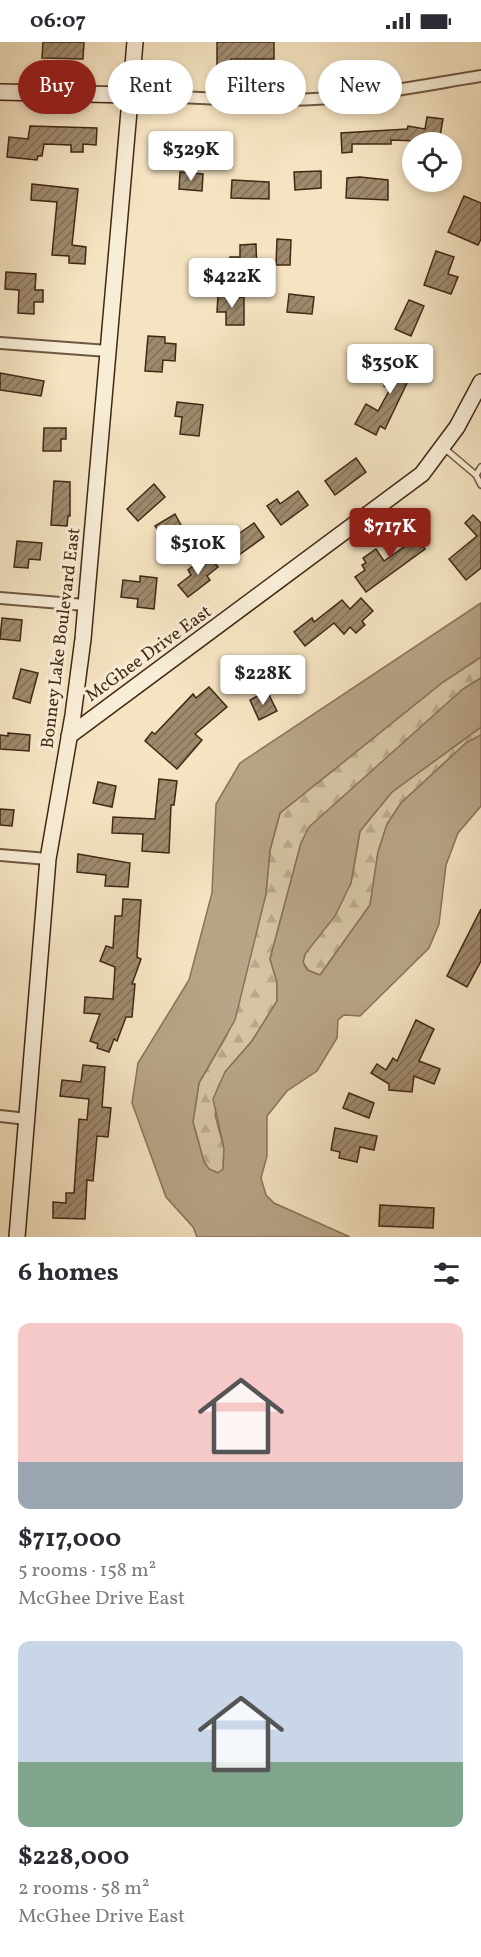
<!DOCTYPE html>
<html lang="en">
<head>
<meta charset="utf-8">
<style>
  body { margin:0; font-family:Vollkorn,serif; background:#f2f2f3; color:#2b2b33; height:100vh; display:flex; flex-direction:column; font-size:22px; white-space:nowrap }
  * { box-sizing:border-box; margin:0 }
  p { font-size:20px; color:#7c7c81 }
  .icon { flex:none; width:33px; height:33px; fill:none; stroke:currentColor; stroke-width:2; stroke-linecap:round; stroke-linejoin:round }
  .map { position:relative; height:1195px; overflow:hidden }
  .drawer { display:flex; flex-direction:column; background:#fff; flex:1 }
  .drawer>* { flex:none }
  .hud { position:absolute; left:18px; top:18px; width:446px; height:54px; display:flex; gap:12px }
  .fabs { position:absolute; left:402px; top:90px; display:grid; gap:12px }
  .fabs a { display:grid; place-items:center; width:60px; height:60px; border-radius:50%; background:#fff; box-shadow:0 3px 9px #0003; font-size:30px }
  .price { position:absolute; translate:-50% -51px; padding:0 14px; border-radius:6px; background:#fff; color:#222; font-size:20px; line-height:39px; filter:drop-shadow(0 2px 3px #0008) }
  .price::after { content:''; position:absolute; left:50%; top:36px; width:18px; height:14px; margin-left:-9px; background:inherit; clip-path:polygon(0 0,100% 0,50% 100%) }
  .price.current { background:#8f2418; color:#fff }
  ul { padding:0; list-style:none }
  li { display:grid; align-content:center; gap:12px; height:318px; padding:0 18px }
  li span { display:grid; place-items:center; height:186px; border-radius:12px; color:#555 }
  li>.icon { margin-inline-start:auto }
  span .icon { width:108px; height:108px; fill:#fffc; stroke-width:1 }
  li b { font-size:26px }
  h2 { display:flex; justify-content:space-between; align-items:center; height:72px; padding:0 18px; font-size:26px }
  .pill { padding:0 21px; border-radius:27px; background:#fff; box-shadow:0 3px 9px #0003; font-size:21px; line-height:54px }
  .pill.current { background:#8f2418; color:#fff }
  .status { display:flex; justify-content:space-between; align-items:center; height:42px; padding:0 30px; background:#fff; direction:ltr }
  .status svg { height:16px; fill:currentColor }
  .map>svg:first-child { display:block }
  .forest { fill:url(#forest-firs); stroke:#8c765c; stroke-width:1.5 }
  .water { fill:#b8a487; stroke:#887259; stroke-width:1.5 }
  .building { fill:url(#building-hatch); stroke:#412814; stroke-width:1.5 }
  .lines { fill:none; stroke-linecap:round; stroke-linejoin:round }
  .lane-casing { stroke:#6e5740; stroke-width:8 }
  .street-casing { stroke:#6e5740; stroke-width:14 }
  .secondary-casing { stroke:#412814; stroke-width:18 }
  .lane { stroke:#f8edd7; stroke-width:5 }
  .street { stroke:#f8edd7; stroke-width:10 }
  .secondary { stroke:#f8edd7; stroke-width:15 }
  .labels { text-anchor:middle; stroke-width:6; stroke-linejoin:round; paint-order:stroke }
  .street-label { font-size:18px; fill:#412814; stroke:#f8edd7 }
</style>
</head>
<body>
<div class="status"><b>06:07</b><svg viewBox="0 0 49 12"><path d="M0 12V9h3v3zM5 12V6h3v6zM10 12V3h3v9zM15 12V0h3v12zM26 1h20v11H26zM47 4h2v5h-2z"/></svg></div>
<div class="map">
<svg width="481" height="1195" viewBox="0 0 481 1195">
  <defs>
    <pattern id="forest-firs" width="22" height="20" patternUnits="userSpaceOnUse" patternTransform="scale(1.5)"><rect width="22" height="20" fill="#d6c4a4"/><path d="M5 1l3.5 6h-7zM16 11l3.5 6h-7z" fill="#b9a88c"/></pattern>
    <pattern id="building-hatch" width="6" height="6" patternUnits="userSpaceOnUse" patternTransform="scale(1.5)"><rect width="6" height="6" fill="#9f8a6e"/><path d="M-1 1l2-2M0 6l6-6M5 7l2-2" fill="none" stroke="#837159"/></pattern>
  </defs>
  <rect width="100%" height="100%" fill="#f5e4c2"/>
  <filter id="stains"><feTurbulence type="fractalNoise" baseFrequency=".00333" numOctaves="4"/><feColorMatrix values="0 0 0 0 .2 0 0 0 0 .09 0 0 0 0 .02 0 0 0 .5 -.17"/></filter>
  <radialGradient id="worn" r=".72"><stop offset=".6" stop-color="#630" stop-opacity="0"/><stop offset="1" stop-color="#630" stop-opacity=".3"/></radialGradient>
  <g class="forest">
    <polygon points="481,615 481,636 463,647 310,785 301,801 270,917 277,940 277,959 252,999 225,1030 215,1073 224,1106 223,1128 218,1131 209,1127 204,1120 193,1080 199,1041 227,993 266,852 270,808 280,771 443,640"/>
    <polygon points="481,685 481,693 466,701 401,761 387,782 378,810 370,863 320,933 308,928 303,920 305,912 351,841 360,789 392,750"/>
  </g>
  <polygon class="water" points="481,561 481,615 443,640 280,771 270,808 266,852 235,978 199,1041 193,1080 204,1120 209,1127 218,1131 223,1127 224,1106 213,1057 225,1030 252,999 277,959 277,940 270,917 301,801 309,785 463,647 481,636 481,685 392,750 360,789 351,841 335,874 305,912 303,920 307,928 320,933 370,863 378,810 387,782 401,761 466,701 481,693 481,764 458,791 446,823 439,882 429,906 360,974 344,973 338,978 337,996 317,1029 287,1049 267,1074 267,1114 261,1136 266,1153 274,1161 350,1195 197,1195 193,1185 166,1155 132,1061 138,1021 189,938 212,851 216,762 240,721"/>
  <g class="building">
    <polygon points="43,0 84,0 83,17 42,16"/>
    <polygon points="217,0 274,0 274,17 231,17 231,23 217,23"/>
    <polygon points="427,75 443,77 439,100 391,98 391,102 352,102 352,110 342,111 341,91 407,87 408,84 425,87"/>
    <polygon points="30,84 97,86 96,103 83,102 83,110 71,110 71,103 44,102 42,114 38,114 37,118 7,115 9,95 28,97"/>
    <polygon points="321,129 321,146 295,148 294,130"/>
    <polygon points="180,130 203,132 202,149 179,147"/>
    <polygon points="360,135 388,138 388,158 346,156 347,136"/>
    <polygon points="232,138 269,140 269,157 231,156"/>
    <polygon points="32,142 78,147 72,203 86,205 85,222 69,221 69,214 52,213 57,160 31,158"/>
    <polygon points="464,154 481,161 481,197 478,203 448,190"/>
    <polygon points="277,197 291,198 290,223 276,223"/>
    <polygon points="256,202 257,231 231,232 230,215 240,215 240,203"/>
    <polygon points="436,209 454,215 448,232 458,235 451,252 424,243"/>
    <polygon points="6,230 36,232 35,248 43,248 43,260 34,260 34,272 18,271 19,248 5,247"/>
    <polygon points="289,252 314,255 312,272 287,270"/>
    <polygon points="218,254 244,255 244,283 226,283 226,270 217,270"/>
    <polygon points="409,258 424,264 411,294 395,287"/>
    <polygon points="148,294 165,295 165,301 176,302 175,319 163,318 162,330 145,329"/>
    <polygon points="400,313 424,324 416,340 409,337 385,387 380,384 376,393 355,382 366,362 378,369 390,347 384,344"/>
    <polygon points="0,331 44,339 41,354 0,348"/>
    <polygon points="177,360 203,363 199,394 180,392 182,375 175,374"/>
    <polygon points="44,386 66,386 66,397 61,397 61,409 43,409"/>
    <polygon points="356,416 366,430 335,453 325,439"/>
    <polygon points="54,439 70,440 70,474 68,474 67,484 51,483"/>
    <polygon points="154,442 165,455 138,479 127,467"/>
    <polygon points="298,449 308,463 281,483 267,464 277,457 280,462"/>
    <polygon points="175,472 183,487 164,498 155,484"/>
    <polygon points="473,473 481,481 481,526 466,538 449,517 477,494 465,481"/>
    <polygon points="406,480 425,507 366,550 355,535 365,528 362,523 366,521 363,516 376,507 384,519 405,504 394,488"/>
    <polygon points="254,481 264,495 236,515 226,501"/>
    <polygon points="17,499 42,501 40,518 29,517 28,526 14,525"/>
    <polygon points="208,512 218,525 207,534 210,538 188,555 178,543 191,533 188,528"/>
    <polygon points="140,534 157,536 154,567 137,565 138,557 121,555 123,538 140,540"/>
    <polygon points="361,556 373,569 362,579 365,583 356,591 350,585 344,592 334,581 305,604 294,590 312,576 314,580 342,558 350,567"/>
    <polygon points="2,576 22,578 20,599 0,597"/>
    <polygon points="21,627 38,631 30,661 13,656"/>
    <polygon points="209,645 227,665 195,692 202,698 177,727 145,699 152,690 155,692 193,652 196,656"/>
    <polygon points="267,649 277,669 259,678 250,658"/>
    <polygon points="8,691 30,693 29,709 0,707 0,693 8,694"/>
    <polygon points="159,737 177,739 174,763 171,763 169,811 142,809 143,792 112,791 113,775 155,777"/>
    <polygon points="98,740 116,744 112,765 93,761"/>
    <polygon points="0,767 14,768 12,784 0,783"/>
    <polygon points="78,812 130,821 128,845 105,844 106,833 77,830"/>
    <polygon points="123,857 141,858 137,915 141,917 132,942 135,942 132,975 126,975 117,999 114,997 109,1010 97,1006 98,1002 90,999 100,972 84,971 85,955 113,957 115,925 100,919 106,904 113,906 115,874 122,874"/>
    <polygon points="481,867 481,919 467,945 447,934"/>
    <polygon points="416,978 434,987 419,1019 440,1027 434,1042 414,1034 412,1050 389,1048 389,1042 371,1031 377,1022 386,1028 393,1016 397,1019"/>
    <polygon points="83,1023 105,1025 102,1065 111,1066 108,1095 97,1094 93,1139 87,1138 85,1177 53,1176 53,1160 66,1161 66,1151 74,1151 79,1077 87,1078 89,1057 60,1054 62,1038 81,1040"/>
    <polygon points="349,1051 374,1061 369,1076 343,1066"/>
    <polygon points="335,1086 377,1094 374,1108 360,1105 357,1120 339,1116 340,1110 331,1108"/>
    <polygon points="380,1163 434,1166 433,1186 379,1184"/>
  </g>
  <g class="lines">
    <defs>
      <g id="lane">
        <polyline points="444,406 476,433 481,443"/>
        <polyline points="476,433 481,425"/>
      </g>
      <g id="street">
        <path d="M130 53C197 55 265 61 332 56 382 52 431 42 481 34"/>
        <polyline points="0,301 108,309"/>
        <polyline points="0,556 85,563"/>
        <polyline points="0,813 48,817"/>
        <polyline points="0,1074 27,1077"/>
      </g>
      <g id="secondary">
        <polyline points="0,50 130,53"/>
        <polyline points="69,694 422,432 457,385 481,340"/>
        <polyline points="17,1195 48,817 73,673 83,597 135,0"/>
      </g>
    </defs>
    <use href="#lane" class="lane-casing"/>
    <use href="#street" class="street-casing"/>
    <use href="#secondary" class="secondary-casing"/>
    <use href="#lane" class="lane"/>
    <use href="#street" class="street"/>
    <use href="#secondary" class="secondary"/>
  </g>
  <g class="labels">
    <g class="street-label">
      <text transform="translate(60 596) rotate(-83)" y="6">Bonney Lake Boulevard East</text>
      <text transform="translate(148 611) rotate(-36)" y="6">McGhee Drive East</text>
    </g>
  </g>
  <rect width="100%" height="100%" filter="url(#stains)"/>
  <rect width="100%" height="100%" fill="url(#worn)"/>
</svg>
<div class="fabs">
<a><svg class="icon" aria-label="locate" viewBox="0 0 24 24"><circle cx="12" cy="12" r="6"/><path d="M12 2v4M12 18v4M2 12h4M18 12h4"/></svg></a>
</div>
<b class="price" style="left:191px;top:140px">$329K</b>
<b class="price" style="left:232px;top:267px">$422K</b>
<b class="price" style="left:390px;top:353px">$350K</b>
<b class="price current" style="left:390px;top:517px">$717K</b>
<b class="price" style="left:198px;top:534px">$510K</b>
<b class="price" style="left:263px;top:664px">$228K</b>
<div class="hud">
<a class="pill current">Buy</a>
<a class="pill">Rent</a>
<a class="pill">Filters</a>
<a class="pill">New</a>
</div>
</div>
<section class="drawer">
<h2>6 homes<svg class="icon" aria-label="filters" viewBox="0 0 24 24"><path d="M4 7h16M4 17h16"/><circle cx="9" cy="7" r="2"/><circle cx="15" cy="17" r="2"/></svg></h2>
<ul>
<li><span style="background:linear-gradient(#f6c9c9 75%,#9aa5b1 0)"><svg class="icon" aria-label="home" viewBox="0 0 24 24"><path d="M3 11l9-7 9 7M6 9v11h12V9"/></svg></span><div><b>$717,000</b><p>5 rooms · 158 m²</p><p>McGhee Drive East</p></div></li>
<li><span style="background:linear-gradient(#c9d6e8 65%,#7fa58c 0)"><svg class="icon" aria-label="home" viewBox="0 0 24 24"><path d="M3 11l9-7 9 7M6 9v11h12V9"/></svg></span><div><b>$228,000</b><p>2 rooms · 58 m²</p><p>McGhee Drive East</p></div></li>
</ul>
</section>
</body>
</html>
